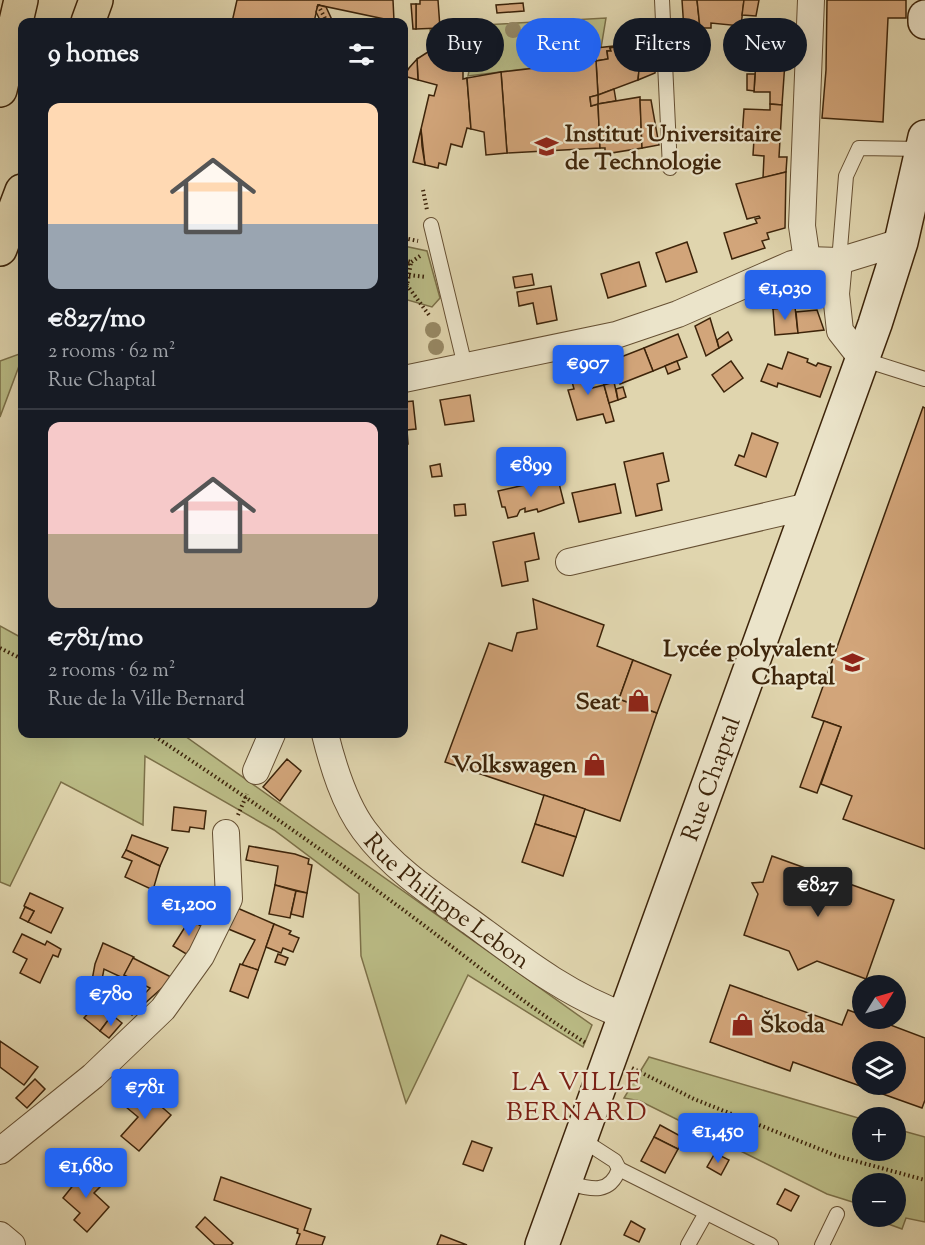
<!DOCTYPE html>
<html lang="en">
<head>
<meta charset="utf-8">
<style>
  body { margin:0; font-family:"Sorts Mill Goudy",serif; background:#242831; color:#f1f3f6; height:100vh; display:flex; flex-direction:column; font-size:22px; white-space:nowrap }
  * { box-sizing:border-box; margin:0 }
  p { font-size:20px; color:#9ea1a6 }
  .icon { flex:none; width:33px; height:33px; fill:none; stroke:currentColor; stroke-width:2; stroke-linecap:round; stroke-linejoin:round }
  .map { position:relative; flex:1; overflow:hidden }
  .panel { position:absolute; left:18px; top:18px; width:390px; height:720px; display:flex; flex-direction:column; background:#171b24; border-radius:12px; box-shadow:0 6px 24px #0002 }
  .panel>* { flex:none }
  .hud { position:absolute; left:426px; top:18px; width:408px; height:54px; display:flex; gap:12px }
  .needle { width:39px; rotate:53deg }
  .fabs { position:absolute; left:852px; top:975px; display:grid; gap:12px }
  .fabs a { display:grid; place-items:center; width:54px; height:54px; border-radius:50%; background:#171b24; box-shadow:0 6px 24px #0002; font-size:30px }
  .price { position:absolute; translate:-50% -51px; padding:0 14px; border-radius:6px; background:#2563eb; color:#fff; font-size:20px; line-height:39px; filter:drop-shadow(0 2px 3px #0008) }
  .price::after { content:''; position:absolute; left:50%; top:36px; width:18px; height:14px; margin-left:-9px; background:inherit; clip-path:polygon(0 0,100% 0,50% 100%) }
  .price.current { background:#222; color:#fff }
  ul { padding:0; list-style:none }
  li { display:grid; align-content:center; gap:12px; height:318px; padding:0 30px }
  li+li { border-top:2px solid #363941 }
  li span { display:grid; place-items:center; height:186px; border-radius:12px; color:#555 }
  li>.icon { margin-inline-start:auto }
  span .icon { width:108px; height:108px; fill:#fffc; stroke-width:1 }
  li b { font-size:26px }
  h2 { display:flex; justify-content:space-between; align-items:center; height:72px; padding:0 30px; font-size:26px }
  .pill { padding:0 21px; border-radius:27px; background:#171b24; box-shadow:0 6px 24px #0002; font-size:21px; line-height:54px }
  .pill.current { background:#2563eb; color:#fff }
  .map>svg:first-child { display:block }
  .green { fill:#babb85; stroke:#7c7048; stroke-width:1.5 }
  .building { fill:#d2a57a; stroke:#3d240a; stroke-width:1.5; fill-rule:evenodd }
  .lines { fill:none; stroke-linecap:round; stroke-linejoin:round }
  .service-casing { stroke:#665033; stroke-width:16 }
  .minor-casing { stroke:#665033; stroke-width:28 }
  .secondary-casing { stroke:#3d240a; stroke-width:36 }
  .primary-casing { stroke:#3d240a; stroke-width:36 }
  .trunk-casing { stroke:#3d240a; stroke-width:36 }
  .path { stroke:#3d240a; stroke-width:4; stroke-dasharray:1.5 3; stroke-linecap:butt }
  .service { stroke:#ebe4ca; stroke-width:14 }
  .minor { stroke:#ebe4ca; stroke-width:26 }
  .secondary { stroke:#ebe4ca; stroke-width:33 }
  .primary { stroke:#e0d5ae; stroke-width:33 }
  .trunk { stroke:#e0d5ae; stroke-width:33 }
  .tree { fill:#978965 }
  .labels { text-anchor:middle; stroke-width:4.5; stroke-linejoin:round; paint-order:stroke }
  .poi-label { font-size:24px; font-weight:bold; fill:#3d240a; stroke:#ebe4ca; text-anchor:end }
  .street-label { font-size:24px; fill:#3d240a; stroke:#ebe4ca }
  .neighbourhood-label { font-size:26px; letter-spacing:1.5px; fill:#7a1f14; stroke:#ebe4ca }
</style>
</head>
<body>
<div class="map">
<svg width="925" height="1245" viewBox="0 0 925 1245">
  <rect width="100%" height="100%" fill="#e0d5ae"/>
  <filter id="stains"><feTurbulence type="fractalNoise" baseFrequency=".00333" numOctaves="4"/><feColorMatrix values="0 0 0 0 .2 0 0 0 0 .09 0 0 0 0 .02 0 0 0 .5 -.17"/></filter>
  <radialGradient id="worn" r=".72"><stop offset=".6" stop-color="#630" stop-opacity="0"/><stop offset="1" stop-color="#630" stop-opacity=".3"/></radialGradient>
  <g class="green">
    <polygon points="606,18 601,48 573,51 574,63 468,76 473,51 431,41 430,28"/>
    <polygon points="404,246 427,251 440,298 432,307 404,299"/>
    <polygon points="22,353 22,358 0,417 0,361"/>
    <polygon points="0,626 22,638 22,734 182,734 592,1025 583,1047 468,975 406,1103 361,956 359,894 274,830 145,756 143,825 61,782 10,886 0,882"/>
    <polygon points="649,1057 862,1119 862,1150 896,1150 896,1129 925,1137 925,1222 906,1218 902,1229 869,1217 896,1216 896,1184 862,1184 862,1205 827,1194 640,1101 624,1098"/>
  </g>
  <g class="building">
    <polygon points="237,0 393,0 394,21 318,5 314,22 232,22"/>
    <polygon points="420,0 438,0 440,28 416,29 416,4 420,4"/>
    <polygon points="682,0 697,0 700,28 684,30"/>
    <polygon points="697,0 744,0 741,26 711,23 711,28 700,28"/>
    <polygon points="744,0 759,0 756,16 742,15"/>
    <polygon points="827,0 906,0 906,18 888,18 883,122 822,118 826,70"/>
    <polygon points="523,3 524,11 497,13 496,5"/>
    <polygon points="411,4 416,4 416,29 413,29"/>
    <polygon points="318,5 326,7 333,22 321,22 316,12"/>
    <polygon points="659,41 658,47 637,48 637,51 619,53 619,46 610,48 611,51 607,51 608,59 596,61 596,48"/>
    <polygon points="760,45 790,46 790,51 760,50"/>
    <polygon points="444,46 455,51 463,63 463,79 467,78 471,129 467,128 462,147 451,144 446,165 439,163 438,168 425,165 421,129 429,95 434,96 437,85 418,80 417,59 431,50"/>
    <polygon points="619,46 619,53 641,50 638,80 598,95 596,61 608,59 607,51 611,51 610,48"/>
    <polygon points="596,48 596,61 574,63 573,51"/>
    <polygon points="658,49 655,73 638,80 641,50"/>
    <polygon points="760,50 790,51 789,62 785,62 782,105 770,104 770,92 754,92 756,60 759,61"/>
    <polygon points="417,59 418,80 404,76 409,68"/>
    <polygon points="596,61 598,95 590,97 591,106 598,104 600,148 507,153 501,72"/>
    <polygon points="501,72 507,153 486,155 484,132 471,129 467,78"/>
    <polygon points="747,74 755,74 754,91 747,90"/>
    <polygon points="614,89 616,101 598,104 598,95"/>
    <polygon points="598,95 598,104 591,106 590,97"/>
    <polygon points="640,97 642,148 605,154 605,148 600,148 598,104"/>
    <polygon points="640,100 651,100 659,145 642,148"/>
    <polygon points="770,104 782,105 779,157 787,157 786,172 763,178 764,156 753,155 754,139 742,138 744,109 770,110"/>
    <polygon points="421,129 422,146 425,165 413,162"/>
    <polygon points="786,172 785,228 767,233 769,239 762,241 765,248 732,259 724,233 757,223 755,219 760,218 759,216 747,219 736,184"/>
    <polygon points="687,242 697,272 666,282 656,253"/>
    <polygon points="639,262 646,286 608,298 601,274"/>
    <polygon points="532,274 534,285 515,288 513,277"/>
    <polygon points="793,284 795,307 773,309 772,286"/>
    <polygon points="551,286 557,320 537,324 533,303 519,306 517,292"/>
    <polygon points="813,290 816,305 800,307 797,292"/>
    <polygon points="795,307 798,333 775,335 773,309"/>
    <polygon points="817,310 824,330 798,333 796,312"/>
    <polygon points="710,318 719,348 706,356 695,326"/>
    <polygon points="728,332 732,340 719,348 717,340"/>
    <polygon points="678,334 687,357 653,371 644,348"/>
    <polygon points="644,348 653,371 620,384 618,381 604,385 598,366"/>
    <polygon points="788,352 808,359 807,362 816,366 818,363 831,367 820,397 778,383 777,387 761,381 768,364 782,369"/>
    <polygon points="677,361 680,369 668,374 665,366"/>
    <polygon points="731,361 743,378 724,392 712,375"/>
    <polygon points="585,362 592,388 604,385 614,421 606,423 603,414 577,420 568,390 574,389 568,367"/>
    <polygon points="614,382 618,400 609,403 604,385"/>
    <polygon points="623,387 626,397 618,400 616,389"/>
    <polygon points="470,395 474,421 445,425 440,400"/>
    <polygon points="413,401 416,429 407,430 408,444 404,444 404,402"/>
    <polygon points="923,407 925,408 925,849 843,819 852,796 821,784 841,727 812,717"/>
    <polygon points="752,433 778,443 766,477 735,465 739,455 744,457"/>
    <polygon points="663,453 669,481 657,484 662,510 636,516 624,462"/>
    <polygon points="440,464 442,476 432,477 430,466"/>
    <polygon points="558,477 559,483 548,485 547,480"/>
    <polygon points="547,480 548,485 559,483 564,503 538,512 537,509 525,512 525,508 520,510 517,516 508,518 505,507 502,507 498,491"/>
    <polygon points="615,484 621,513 579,522 572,493"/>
    <polygon points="465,504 466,515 455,516 454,505"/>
    <polygon points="534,533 539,559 525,562 528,581 502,586 493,542"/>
    <polygon points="533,599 604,625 597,646 633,660 619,699 657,713 620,821 445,762 489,643 512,651 517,633 537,629"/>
    <polygon points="633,660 671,675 657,713 619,699"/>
    <polygon points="824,721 841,727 817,793 800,787"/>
    <polygon points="287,759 301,771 280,801 263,787"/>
    <polygon points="544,795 585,809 576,837 535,824"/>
    <polygon points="174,807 206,811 204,829 190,827 189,832 172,830"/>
    <polygon points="535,824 576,837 563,876 522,862"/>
    <polygon points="132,835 168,848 160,866 126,850"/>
    <polygon points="249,846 295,854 309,859 308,864 312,865 307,893 275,885 278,866 246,860"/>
    <polygon points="126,850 160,866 153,890 125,877 132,861 122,857"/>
    <polygon points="772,856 894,900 866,979 817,961 798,970 789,951 744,935 758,894 752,883 763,882"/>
    <polygon points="275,885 296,891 290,918 269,914"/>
    <polygon points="296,891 307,893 303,917 291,914"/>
    <polygon points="30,893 63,908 51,933 28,922 34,911 24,906"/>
    <polygon points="25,907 34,911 28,922 20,918"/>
    <polygon points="235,907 274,924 258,970 242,965 255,940 226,928"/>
    <polygon points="190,919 204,928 188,955 173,946"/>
    <polygon points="274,924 291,931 289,934 299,938 293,952 283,948 281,953 266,947"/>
    <polygon points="22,934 45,945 47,941 61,949 58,957 53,955 40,983 20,973 27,959 13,952"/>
    <polygon points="103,943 134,957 123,978 104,969 99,995 90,991 95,964"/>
    <polygon points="278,954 288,958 285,965 275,962"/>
    <polygon points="133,958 173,978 132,1015 120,1005 128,999 134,1005 150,988 124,975"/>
    <polygon points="240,964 258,970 248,998 230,991"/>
    <path d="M730 985 842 1025 848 1010 862 1015V1018H872L925 1038V1100L922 1108 793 1062 790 1071 710 1042ZM862 1052H896V1084H862Z"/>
    <polygon points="97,1003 112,1015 100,1031 84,1018"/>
    <polygon points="112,1015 122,1023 109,1038 100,1031"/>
    <polygon points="0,1041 38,1067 24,1085 0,1067"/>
    <polygon points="35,1079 45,1089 27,1108 16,1098"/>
    <polygon points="142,1090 171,1115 139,1151 121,1136 138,1117 126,1107"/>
    <polygon points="660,1125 684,1138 678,1149 654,1137"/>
    <polygon points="654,1137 678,1149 665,1173 641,1161"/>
    <polygon points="472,1141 492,1148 483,1171 463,1164"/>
    <polygon points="715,1153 729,1160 721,1175 707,1167"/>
    <polygon points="82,1164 85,1166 73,1181 70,1178"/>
    <polygon points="85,1166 104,1183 94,1193 109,1207 87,1232 74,1220 80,1213 63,1198 75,1183 73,1181"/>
    <polygon points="221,1177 311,1209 304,1230 325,1237 322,1245 296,1245 300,1234 297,1233 298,1229 214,1200"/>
    <polygon points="785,1189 799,1196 791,1211 777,1204"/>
    <polygon points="205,1217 233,1243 231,1245 215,1245 196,1227"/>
    <polygon points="631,1221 645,1229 639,1242 624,1235"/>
    <polygon points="441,1235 467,1245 437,1245"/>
  </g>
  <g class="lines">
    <defs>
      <g id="service">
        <polyline points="662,0 670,168"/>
        <polyline points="431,225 465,366"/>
        <polyline points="839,261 846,176 859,148 921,149"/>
        <polyline points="862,359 925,379"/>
        <polyline points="619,1169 771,1245"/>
        <path d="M565 1182C588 1188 609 1197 619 1169L615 1161 581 1139"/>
        <polyline points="688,1245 706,1213"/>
        <polyline points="822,1245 837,1214"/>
      </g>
      <g id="minor">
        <polyline points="807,260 802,226 811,0"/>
        <polyline points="839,261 836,294 840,331 862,359"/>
        <polyline points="404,379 616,335 678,314 792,264 807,260 839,261 901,242"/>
        <polyline points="569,562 809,506"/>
        <path id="s1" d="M325 734C333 766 344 803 364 830 392 868 433 895 471 922 520 958 568 996 626 1016"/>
        <polyline points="256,771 272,734"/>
        <polyline points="0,1151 93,1076 163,1009 201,956 229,899 226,833"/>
        <polyline points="0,1235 12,1245"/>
      </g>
      <g id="secondary">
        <polyline points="925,17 925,22"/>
        <path id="s2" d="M542 1245 875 324 901 242 925 137"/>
      </g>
      <g id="primary">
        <polyline points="88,22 96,0"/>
        <polyline points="0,249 22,191"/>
      </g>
      <polyline id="trunk" points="0,90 21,0"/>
    </defs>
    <use href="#service" class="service-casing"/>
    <use href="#minor" class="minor-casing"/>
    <use href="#secondary" class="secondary-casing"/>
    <use href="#primary" class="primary-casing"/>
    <use href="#trunk" class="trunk-casing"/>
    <g class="path">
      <polyline points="318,5 327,22"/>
      <polyline points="423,190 427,210"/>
      <polyline points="404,238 418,241"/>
      <polyline points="404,260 411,262 407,286 404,286"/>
      <polyline points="404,267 420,256"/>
      <polyline points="409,275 426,277"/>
      <polyline points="404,281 429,315"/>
      <polyline points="0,648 22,659"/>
      <path d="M151 734C235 789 317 846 398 906 461 952 520 1002 586 1043"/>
      <polyline points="238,815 247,794"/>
      <polyline points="632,1068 694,1099 837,1156 925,1180"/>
    </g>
    <use href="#service" class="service"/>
    <use href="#minor" class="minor"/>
    <use href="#secondary" class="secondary"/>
    <use href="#primary" class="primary"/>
    <use href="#trunk" class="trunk"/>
  </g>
  <g class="tree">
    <circle cx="513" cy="30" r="8"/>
    <circle cx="433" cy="330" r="8"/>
    <circle cx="436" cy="347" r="8"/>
  </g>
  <defs>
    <symbol id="university-bare" viewBox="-9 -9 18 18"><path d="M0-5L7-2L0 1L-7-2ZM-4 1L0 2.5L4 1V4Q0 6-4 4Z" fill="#8f2418" stroke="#ebe4ca" stroke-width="2.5" paint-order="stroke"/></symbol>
    <symbol id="school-bare" viewBox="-9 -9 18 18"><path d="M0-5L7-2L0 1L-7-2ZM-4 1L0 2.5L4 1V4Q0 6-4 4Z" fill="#8f2418" stroke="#ebe4ca" stroke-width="2.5" paint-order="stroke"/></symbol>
    <symbol id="shop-bare" viewBox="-9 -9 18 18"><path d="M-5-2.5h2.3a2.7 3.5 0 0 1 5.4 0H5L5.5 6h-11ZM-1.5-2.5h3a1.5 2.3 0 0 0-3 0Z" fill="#8f2418" stroke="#ebe4ca" stroke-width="2.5" paint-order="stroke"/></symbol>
  </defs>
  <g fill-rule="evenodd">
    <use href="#university-bare" x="530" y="130" width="33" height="33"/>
    <use href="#school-bare" x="836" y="646" width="33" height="33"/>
    <use href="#shop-bare" x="622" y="684" width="33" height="33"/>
    <use href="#shop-bare" x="578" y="748" width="33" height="33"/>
    <use href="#shop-bare" x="726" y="1008" width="33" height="33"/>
  </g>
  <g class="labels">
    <g class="poi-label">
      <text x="565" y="141" text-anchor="start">Institut Universitaire<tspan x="565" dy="28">de Technologie</tspan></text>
      <text x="835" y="656">Lycée polyvalent<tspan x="835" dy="28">Chaptal</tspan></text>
      <text x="620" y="709">Seat</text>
      <text x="577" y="772">Volkswagen</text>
      <text x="760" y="1032" text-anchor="start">Škoda</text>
    </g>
    <g class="street-label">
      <text dy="8" stroke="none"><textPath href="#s2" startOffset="496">Rue Chaptal</textPath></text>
      <text dy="8" stroke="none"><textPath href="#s1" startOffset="214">Rue Philippe Lebon</textPath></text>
    </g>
    <g class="neighbourhood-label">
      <text x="577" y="1090">LA VILLE<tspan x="577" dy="30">BERNARD</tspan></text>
    </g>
  </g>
  <rect width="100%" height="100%" filter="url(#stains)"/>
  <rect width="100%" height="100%" fill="url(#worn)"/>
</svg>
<div class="fabs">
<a><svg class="needle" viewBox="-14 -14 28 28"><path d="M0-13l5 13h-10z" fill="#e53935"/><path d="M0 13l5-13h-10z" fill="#9ea1a6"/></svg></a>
<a><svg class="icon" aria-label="layers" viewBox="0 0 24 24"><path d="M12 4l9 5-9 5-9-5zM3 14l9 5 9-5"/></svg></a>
<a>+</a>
<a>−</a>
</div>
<b class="price" style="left:785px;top:321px">€1,030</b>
<b class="price" style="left:588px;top:396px">€907</b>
<b class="price" style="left:531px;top:498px">€899</b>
<b class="price current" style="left:818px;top:918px">€827</b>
<b class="price" style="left:189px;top:937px">€1,200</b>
<b class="price" style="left:111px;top:1027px">€780</b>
<b class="price" style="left:145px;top:1120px">€781</b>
<b class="price" style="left:718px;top:1164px">€1,450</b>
<b class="price" style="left:86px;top:1199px">€1,680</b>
<div class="hud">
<a class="pill">Buy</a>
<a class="pill current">Rent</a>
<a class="pill">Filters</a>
<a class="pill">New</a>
</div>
<section class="panel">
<h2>9 homes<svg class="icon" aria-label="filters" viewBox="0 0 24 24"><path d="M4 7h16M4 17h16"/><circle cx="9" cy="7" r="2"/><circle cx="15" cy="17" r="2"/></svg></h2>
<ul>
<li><span style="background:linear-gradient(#ffd9b3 65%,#9aa5b1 0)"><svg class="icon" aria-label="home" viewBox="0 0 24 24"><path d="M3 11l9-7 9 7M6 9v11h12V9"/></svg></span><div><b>€827/mo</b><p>2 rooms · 62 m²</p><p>Rue Chaptal</p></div></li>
<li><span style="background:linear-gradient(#f6c9c9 60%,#b9a48a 0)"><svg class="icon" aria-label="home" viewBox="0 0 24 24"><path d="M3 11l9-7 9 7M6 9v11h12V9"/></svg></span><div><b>€781/mo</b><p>2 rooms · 62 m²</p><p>Rue de la Ville Bernard</p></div></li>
</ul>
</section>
</div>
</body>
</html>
